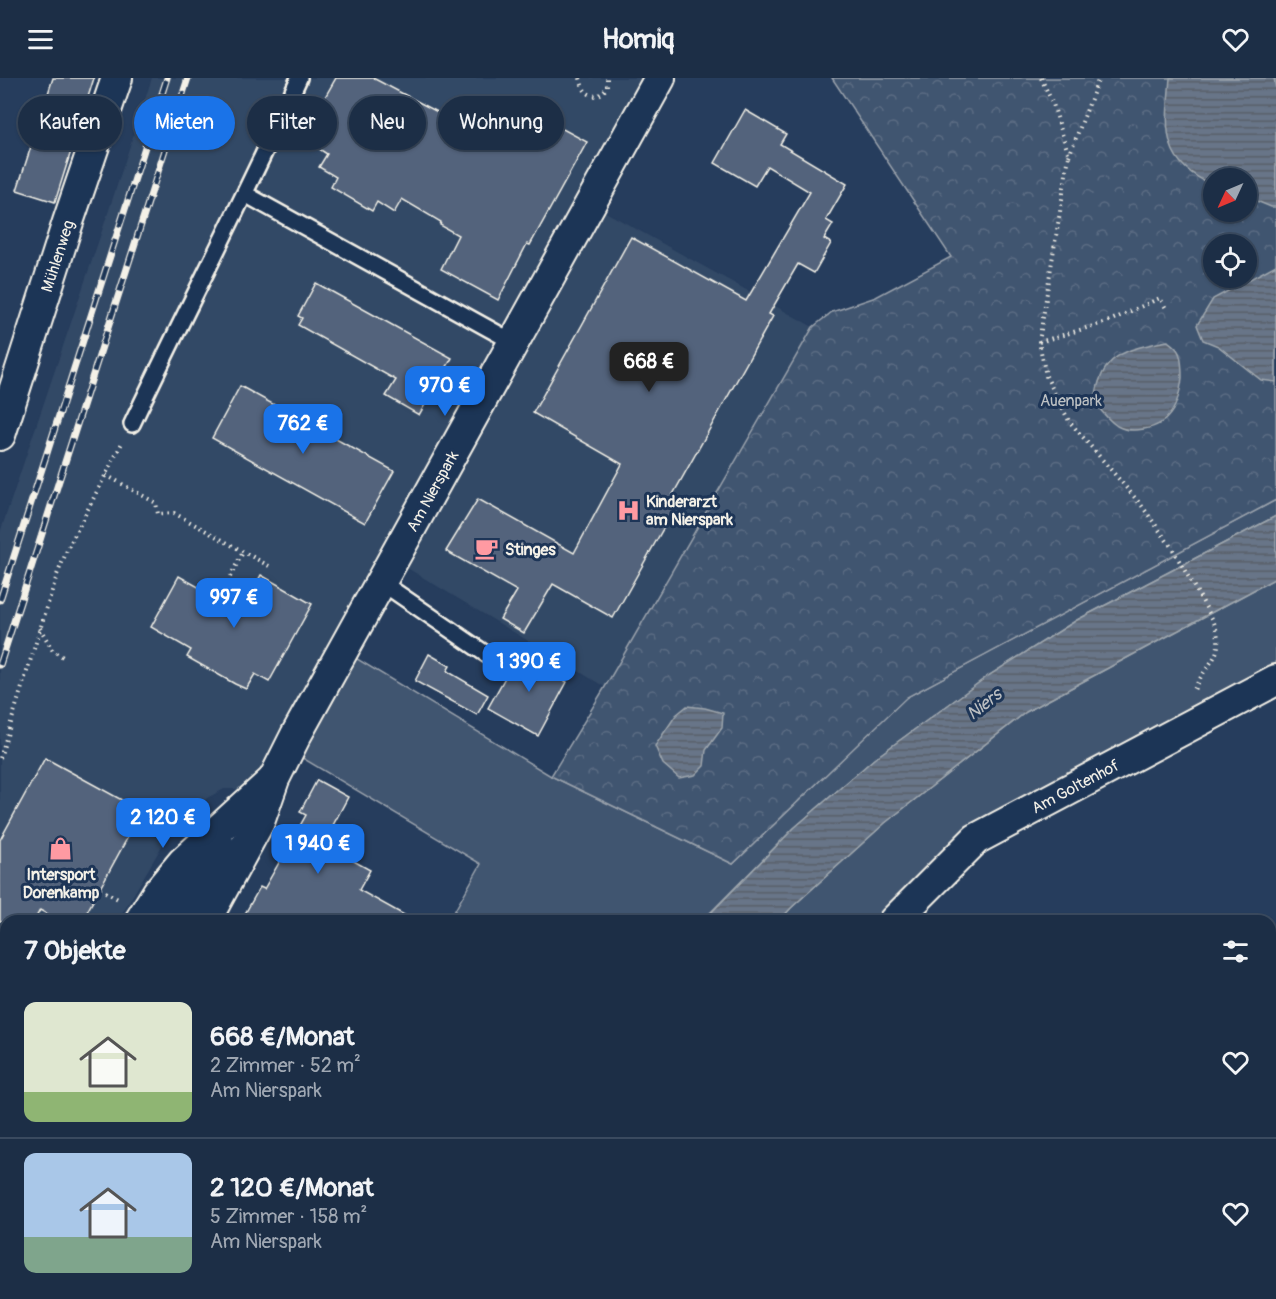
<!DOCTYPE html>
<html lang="de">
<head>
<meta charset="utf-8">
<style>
  body { margin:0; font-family:Pangolin,sans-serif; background:#293a51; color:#f1f3f6; height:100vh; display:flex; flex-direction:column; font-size:22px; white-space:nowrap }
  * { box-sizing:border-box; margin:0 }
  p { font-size:20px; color:#a0a8b3 }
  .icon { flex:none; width:33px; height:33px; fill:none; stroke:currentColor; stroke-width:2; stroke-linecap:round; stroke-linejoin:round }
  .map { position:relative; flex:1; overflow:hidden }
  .drawer { position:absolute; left:0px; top:837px; width:1276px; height:384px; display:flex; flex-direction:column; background:#1c2e46; border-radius:18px 18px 0 0; box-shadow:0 2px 4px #0004,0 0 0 2px #3a4a5f }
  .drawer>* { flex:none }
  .guide { position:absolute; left:18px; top:18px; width:600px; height:54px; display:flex; gap:12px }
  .needle { width:39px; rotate:226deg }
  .fabs { position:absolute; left:1203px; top:90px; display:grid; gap:12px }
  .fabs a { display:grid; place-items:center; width:54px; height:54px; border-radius:50%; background:#1c2e46; box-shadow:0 2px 4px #0004,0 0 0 2px #3a4a5f; font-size:30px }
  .price { position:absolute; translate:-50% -51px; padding:0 14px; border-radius:12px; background:#1a73e8; color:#fff; font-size:20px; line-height:39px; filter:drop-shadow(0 2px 3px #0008) }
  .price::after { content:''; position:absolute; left:50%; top:36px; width:18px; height:14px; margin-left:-9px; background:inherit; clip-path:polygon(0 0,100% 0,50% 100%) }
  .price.on { background:#222; color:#fff }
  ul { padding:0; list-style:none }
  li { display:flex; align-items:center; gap:18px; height:150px; padding:0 24px }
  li+li { border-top:2px solid #3a4a5f }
  li span { display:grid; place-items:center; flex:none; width:168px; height:120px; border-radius:12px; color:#555 }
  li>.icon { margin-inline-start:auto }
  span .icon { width:72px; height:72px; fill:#fffc; stroke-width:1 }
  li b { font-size:26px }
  h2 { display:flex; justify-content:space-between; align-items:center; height:72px; padding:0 24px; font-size:26px }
  .tag { padding:0 21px; border-radius:27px; background:#1c2e46; box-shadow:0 2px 4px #0004,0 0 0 2px #3a4a5f; font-size:21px; line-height:54px }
  .tag.on { background:#1a73e8; color:#fff }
  header { display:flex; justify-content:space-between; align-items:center; height:78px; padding:0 24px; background:#1c2e46; font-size:27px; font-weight:700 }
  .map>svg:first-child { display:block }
  .built { fill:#334966 }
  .green { fill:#40546f; stroke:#9aa2ac; stroke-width:1.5 }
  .park { fill:url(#park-crowns); stroke:#9aa2ac; stroke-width:1.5; fill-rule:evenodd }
  .water { fill:url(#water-rules); stroke:#9fa7ae; stroke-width:1.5 }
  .building { fill:#52647b; stroke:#f4f1e8; stroke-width:1.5 }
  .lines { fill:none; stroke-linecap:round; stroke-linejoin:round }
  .lane-casing { stroke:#f4f1e8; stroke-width:20 }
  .street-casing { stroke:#f4f1e8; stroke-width:34 }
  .secondary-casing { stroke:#f4f1e8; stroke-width:38 }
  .path { stroke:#f4f1e8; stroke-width:4; stroke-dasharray:1.5 4.5; stroke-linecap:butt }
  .lane { stroke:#1d3557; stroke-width:15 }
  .street { stroke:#1d3557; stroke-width:30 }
  .secondary { stroke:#1d3557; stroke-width:33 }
  .rail-casing { stroke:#f4f1e8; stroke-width:7 }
  .rail { stroke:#1d3557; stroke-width:4.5; stroke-dasharray:14; stroke-linecap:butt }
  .labels { text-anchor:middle; stroke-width:6; stroke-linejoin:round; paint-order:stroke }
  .street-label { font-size:16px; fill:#f4f1e8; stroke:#1d3557 }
  .park-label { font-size:16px; fill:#bec2c4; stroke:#1d3557 }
  .poi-label { font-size:16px; font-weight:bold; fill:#f4f1e8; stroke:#1d3557; text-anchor:start }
  .water-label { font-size:18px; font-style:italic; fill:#bcbfc2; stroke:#1d3557 }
</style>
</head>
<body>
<header><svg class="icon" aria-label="menu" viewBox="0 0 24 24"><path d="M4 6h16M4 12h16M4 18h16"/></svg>Homiq<svg class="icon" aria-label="heart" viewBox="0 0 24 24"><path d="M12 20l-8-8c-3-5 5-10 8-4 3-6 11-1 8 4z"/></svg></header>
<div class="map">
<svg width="1276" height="1221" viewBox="0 0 1276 1221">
  <defs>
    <pattern id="park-crowns" width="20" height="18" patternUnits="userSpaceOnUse" patternTransform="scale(1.5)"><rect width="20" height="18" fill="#40546f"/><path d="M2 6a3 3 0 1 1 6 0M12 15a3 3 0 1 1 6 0" fill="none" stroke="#5c6d84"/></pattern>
    <pattern id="water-rules" width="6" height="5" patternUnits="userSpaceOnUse" patternTransform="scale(1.5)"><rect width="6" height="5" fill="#677588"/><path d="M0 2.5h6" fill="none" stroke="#585e67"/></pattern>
  </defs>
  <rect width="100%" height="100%" fill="#263d5d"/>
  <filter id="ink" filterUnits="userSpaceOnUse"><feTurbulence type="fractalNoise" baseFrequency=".0167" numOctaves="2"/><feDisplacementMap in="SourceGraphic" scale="12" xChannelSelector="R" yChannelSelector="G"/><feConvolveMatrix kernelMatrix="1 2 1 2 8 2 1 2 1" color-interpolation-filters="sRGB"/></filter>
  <g filter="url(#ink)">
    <g class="built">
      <polygon points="152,0 660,0 591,126 813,249 605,609 394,482 257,711 224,711 207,720 163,766 125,831 115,843 6,843 6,879 0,880 0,455 110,129"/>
      <polygon points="6,1060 6,1215 403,1215 399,1221 0,1221 0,1061"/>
    </g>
    <g class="green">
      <polygon points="1276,422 1276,438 1077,542 988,598 874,681 794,750 702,843 449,843 481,786 289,672 344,573 551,698 733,786 905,620"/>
      <polygon points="1276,500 1276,587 967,754 878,843 779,843 791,830 885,745 1026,634"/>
      <polygon points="497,1215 669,1215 680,1221 493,1221"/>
    </g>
    <path class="park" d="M832 0H1276V422L907 619 733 786 551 698 605 609 813 249 832 234 876 219 951 179ZM1214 100H1246V134H1214ZM1214 166H1246V200H1214Z"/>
    <g class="water">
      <path d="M1170 0H1274L1276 11V129H1271L1247 119 1246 100H1214L1213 107C1159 84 1166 49 1170 0Z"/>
      <polygon points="1276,187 1276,304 1261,302 1218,268 1203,262 1197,247 1213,221"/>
      <path d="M1168 263C1171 266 1176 269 1178 273 1182 279 1182 293 1182 300 1179 325 1171 347 1144 351 1134 353 1126 353 1117 348 1108 342 1102 334 1095 325 1099 276 1126 271 1168 263Z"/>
      <polygon points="1276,438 1276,500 1026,634 885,745 791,830 779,843 703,843 794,750 874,681 988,598 1077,542"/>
      <polygon points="687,628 705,630 723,635 722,650 706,672 704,688 695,697 679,700 663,686 655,668 676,637"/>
      <polygon points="432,1215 497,1215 493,1221 428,1221"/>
    </g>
    <g class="building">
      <polygon points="53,0 94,0 55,124 17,112"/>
      <polygon points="336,0 373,0 504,69 524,30 587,64 530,167 527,166 498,222 441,191 458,157 440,147 441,144 402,121 394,135 377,124 372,133 331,109 336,99 319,89 327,76 310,65 321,45 313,40"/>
      <polygon points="745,32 786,56 780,66 847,106 826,142 833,146 824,161 831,165 814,195 798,186 769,236 773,238 671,420 678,424 613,540 553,506 524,555 500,541 517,513 446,473 478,421 574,475 622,386 533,335 631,159 746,223 810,114 767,88 755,108 715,85"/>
      <polygon points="316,205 452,280 419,337 386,318 396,302 298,247 302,240 298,238"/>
      <polygon points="240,308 394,393 365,445 212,360"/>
      <polygon points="261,497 312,526 269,604 255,596 246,611 235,606 187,579 191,572 151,549 179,498 241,533"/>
      <polygon points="526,571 556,587 552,595 567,604 538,658 488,630 507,596 512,598"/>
      <polygon points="429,576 450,588 447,593 488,617 477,637 415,603"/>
      <polygon points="45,680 142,733 82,843 60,843 40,832 34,843 0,843 0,762"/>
      <polygon points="317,702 348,719 323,766 370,792 359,812 415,843 241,843 260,809 264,811 306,737 300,734"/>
    </g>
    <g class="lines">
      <defs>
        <g id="lane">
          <polyline points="245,116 513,264"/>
          <path d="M132 346C187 230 246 117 299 0"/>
          <polyline points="381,504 499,585"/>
          <polyline points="0,1171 6,1168"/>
        </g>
        <g id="street">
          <polyline points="0,357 68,144 117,0"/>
          <polyline points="140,843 158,814 183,784 272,703"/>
          <polyline points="173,843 218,763"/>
          <polyline points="205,843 259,744 274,701 296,657 660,0"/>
          <polyline points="894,843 976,761 1276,602"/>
          <polyline points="0,908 6,905"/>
          <polyline points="6,976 3,988 6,1011"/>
          <polyline points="0,1061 6,1060"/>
        </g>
        <polyline id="secondary" points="747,1215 758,1221"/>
      </defs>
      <use href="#lane" class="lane-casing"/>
      <use href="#street" class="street-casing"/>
      <use href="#secondary" class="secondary-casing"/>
      <g class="path">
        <path d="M580 0C583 11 585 17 598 18L607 10V0"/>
        <path d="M1041 0 1053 26 1069 78 1039 264 1046 298 1069 343 1142 428 1172 470 1213 542C1228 579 1207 582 1194 612"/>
        <polyline points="1069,78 1099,0"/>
        <polyline points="1039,264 1107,244 1160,220 1167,232"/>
        <polyline points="106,397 156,425 158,436 174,435 269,488"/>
        <polyline points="230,499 243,474"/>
        <polyline points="40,550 53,573 66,581"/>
        <polyline points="0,680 57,497 68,470 122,365"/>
        <polyline points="100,811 120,822"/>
        <polyline points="0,1100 6,1100"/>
        <polyline points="847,1215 858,1221"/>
      </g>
      <use href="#lane" class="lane"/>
      <use href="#street" class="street"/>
      <use href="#secondary" class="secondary"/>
      <defs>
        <g id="rail">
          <polyline points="0,522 167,0"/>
          <polyline points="0,587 188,0"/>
        </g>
      </defs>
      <use href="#rail" class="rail-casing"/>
      <use href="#rail" class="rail"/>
    </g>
  </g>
  <defs>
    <symbol id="hospital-bare" viewBox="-9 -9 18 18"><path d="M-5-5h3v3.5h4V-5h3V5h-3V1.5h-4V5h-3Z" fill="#ff9aa2" stroke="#1d3557" stroke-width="2.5" paint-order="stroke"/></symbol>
    <symbol id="cafe-bare" viewBox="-9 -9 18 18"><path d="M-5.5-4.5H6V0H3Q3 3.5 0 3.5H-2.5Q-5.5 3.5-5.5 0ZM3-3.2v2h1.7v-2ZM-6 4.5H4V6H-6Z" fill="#ff9aa2" stroke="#1d3557" stroke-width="2.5" paint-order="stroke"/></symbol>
    <symbol id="shop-bare" viewBox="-9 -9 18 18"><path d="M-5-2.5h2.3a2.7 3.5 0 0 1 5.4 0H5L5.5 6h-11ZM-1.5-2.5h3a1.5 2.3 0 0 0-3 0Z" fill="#ff9aa2" stroke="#1d3557" stroke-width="2.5" paint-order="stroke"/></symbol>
  </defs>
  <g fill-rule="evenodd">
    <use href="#hospital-bare" x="612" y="416" width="33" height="33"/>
    <use href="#cafe-bare" x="470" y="454" width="33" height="33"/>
    <use href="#shop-bare" x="44" y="754" width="33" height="33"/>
  </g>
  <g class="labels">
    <g class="street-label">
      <text transform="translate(57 178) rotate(-72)" y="6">Mühlenweg</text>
      <text transform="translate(432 413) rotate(-61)" y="6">Am Nierspark</text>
      <text transform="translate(1075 708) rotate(-28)" y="6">Am Goltenhof</text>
    </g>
    <g class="park-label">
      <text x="1071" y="328">Auenpark</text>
    </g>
    <g class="poi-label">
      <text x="646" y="429">Kinderarzt<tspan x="646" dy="18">am Nierspark</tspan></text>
      <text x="505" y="477">Stinges</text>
      <text x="61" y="802" text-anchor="middle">Intersport<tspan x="61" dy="18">Dorenkamp</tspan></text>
    </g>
    <g class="water-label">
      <text transform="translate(984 626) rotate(-38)" y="6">Niers</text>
    </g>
  </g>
</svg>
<div class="fabs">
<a><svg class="needle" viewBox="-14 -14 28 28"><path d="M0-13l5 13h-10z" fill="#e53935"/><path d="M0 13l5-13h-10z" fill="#a0a8b3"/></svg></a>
<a><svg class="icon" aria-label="locate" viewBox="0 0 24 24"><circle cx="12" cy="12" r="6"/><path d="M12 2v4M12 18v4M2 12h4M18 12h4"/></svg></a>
</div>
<b class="price on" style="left:649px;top:315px">668 €</b>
<b class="price" style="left:445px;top:339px">970 €</b>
<b class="price" style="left:303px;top:377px">762 €</b>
<b class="price" style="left:234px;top:551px">997 €</b>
<b class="price" style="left:529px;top:615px">1 390 €</b>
<b class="price" style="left:163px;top:771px">2 120 €</b>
<b class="price" style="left:318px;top:797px">1 940 €</b>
<div class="guide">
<a class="tag">Kaufen</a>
<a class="tag on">Mieten</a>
<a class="tag">Filter</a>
<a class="tag">Neu</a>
<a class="tag">Wohnung</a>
</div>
<section class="drawer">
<h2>7 Objekte<svg class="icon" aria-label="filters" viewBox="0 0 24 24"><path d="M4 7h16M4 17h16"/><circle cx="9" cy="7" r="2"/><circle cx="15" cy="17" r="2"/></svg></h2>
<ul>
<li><span style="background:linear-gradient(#dfe7d0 75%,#8fb573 0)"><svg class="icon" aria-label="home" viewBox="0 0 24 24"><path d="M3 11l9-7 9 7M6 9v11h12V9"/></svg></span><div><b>668 €/Monat</b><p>2 Zimmer · 52 m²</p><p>Am Nierspark</p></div><svg class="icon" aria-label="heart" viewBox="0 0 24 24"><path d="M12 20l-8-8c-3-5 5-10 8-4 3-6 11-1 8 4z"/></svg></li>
<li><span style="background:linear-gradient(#a9c7e8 70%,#7fa58c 0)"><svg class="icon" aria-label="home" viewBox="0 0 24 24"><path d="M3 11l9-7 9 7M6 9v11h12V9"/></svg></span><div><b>2 120 €/Monat</b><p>5 Zimmer · 158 m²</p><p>Am Nierspark</p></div><svg class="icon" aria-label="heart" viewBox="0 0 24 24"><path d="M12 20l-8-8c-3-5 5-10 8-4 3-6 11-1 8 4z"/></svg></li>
</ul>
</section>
</div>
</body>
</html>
